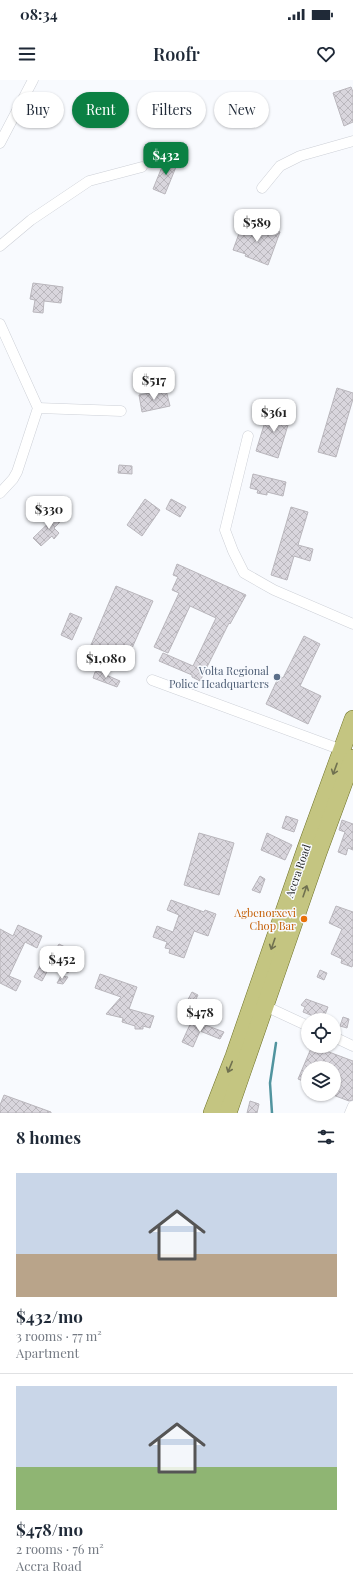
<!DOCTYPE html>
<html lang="en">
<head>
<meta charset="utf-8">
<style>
  body { margin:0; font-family:"Playfair Display",serif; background:#f2f2f3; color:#1f2937; height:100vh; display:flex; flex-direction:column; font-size:15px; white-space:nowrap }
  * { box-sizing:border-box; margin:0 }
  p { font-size:13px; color:#747a83 }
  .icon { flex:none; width:22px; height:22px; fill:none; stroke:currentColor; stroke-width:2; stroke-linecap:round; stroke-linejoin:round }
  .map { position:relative; height:1033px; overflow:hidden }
  .drawer { display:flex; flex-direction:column; background:#fff; flex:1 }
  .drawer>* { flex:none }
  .guide { position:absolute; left:12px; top:12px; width:329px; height:36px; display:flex; gap:8px }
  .buttons { position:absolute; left:301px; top:933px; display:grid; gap:8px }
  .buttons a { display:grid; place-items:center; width:40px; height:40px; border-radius:50%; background:#fff; box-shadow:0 1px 3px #0004; font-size:20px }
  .price { position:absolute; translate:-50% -34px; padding:0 9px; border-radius:8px; background:#fff; color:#222; font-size:13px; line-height:26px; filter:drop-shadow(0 1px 2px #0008) }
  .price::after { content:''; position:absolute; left:50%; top:24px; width:12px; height:9px; margin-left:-6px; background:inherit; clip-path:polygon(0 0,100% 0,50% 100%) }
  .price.on { background:#0b8043; color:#fff }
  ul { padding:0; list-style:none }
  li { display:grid; align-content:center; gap:8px; height:212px; padding:0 16px }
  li+li { border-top:1px solid #e0e1e3 }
  li span { display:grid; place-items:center; height:124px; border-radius:0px; color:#555 }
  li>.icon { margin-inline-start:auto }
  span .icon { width:72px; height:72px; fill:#fffc; stroke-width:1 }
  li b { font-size:17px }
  h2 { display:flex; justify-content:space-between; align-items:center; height:48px; padding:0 16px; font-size:17px }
  .tag { padding:0 14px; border-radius:18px; background:#fff; box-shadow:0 1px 3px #0004; font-size:14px; line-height:36px }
  .tag.on { background:#0b8043; color:#fff }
  .status { display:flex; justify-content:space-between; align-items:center; height:28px; padding:0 20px; background:#fff; direction:ltr }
  .status svg { height:11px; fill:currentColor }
  header { display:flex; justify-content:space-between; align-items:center; height:52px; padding:0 16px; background:#fff; font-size:18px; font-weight:600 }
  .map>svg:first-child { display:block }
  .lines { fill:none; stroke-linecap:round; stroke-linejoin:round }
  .stream { stroke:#51949f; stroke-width:2.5 }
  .building { fill:url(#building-cross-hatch); stroke:#b9b6bc }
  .street-casing { stroke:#cdd0d7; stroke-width:11 }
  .primary-casing { stroke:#6f7228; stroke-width:18 }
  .street { stroke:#fff; stroke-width:10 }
  .primary { stroke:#c4c581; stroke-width:17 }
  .oneway { stroke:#707150 }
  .service-dot { fill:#5c6f8a; stroke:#f8fafe; stroke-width:1.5 }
  .food-dot { fill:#e8710a; stroke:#f8fafe; stroke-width:1.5 }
  .labels { text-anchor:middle; stroke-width:3; stroke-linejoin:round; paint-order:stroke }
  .service-label { font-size:11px; fill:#4e5e75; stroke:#f8fafe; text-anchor:end }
  .street-label { font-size:11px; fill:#1b1d1f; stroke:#f8fafe }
  .food-label { font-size:11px; fill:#c56008; stroke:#f8fafe; text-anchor:end }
</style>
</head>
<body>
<div class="status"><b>08:34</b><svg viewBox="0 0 49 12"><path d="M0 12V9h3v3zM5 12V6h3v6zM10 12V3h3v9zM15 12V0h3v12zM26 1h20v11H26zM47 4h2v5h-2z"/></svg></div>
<header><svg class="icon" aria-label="menu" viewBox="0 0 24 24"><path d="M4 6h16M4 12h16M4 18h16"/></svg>Roofr<svg class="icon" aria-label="heart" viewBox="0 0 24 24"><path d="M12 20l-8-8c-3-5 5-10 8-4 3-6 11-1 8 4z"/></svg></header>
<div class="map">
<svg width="353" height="1033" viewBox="0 0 353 1033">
  <defs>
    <pattern id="building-cross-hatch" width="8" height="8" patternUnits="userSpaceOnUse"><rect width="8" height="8" fill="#d9d6dd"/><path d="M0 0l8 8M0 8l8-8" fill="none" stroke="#bab7bd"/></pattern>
  </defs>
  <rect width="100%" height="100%" fill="#f8fafe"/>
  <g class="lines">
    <polyline class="stream" points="272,1033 270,1003 276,963"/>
  </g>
  <g class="building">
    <polygon points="351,7 353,12 353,42 344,46 333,13"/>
    <polygon points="166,77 178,82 165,114 153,109"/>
    <polygon points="255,144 280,152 268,185 245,176 246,174 233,170 241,148 252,152"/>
    <polygon points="33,203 63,207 61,223 44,221 43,233 33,232 35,220 30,219"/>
    <polygon points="337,308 353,313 353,319 336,377 318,372"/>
    <polygon points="166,310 170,326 142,332 139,315"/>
    <polygon points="269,329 291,335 278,378 256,371"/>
    <polygon points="119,385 132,386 132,394 118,393"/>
    <polygon points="253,394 286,402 283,416 267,412 267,415 257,413 258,410 250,408"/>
    <polygon points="145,419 160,430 142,456 127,445"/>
    <polygon points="171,419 186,427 180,437 166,429"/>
    <polygon points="291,427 308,432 298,465 313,469 310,481 294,476 287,500 271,495"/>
    <polygon points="60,432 65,437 54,448 59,453 54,459 52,456 41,466 33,458"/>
    <polygon points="177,484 246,515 230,544 229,543 200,601 192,597 192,595 159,581 163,573 193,586 216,538 190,526 168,573 154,567 179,513 172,510 178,497 173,495"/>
    <polygon points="116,506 153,521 124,586 88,572"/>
    <polygon points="70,533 82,538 72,560 61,555"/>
    <polygon points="304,556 320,564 300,606 321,616 308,644 266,624 279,596 283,598"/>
    <polygon points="97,591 120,601 117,607 93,598 95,592"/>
    <polygon points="286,736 298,740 294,752 282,748"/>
    <polygon points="342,740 353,744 353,770 348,768 346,775 338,772 345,752 339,750"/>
    <polygon points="199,753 234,763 219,815 184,805"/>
    <polygon points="267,753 292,765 285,780 261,770"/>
    <polygon points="260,796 265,799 260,813 252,810"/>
    <polygon points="171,820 204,832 205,830 216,834 208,856 194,851 184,878 169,873 170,869 165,868 167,862 153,857 157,846 173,852 179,835 167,830"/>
    <polygon points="336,826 353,832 353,883 352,887 341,883 342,879 331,874 342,849 329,843"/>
    <polygon points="18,845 42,856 37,868 25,862 9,896 21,901 16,911 0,903 0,849 13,856"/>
    <polygon points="59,864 73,871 66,883 72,886 68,893 48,882"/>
    <polygon points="40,886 48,890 42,901 34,897"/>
    <polygon points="320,890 327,893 324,900 317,897"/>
    <polygon points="100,894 137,907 129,929 154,936 150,948 143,946 143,949 135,949 135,946 122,942 123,938 106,934 121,917 95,908"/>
    <polygon points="61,896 68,897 63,904 57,903"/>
    <polygon points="192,912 198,915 192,927 186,923"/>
    <polygon points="306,919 328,927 323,940 303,932 305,927 301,925"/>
    <polygon points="343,937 349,939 347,948 340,946"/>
    <polygon points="192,940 224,952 220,959 200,951 193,967 182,962"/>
    <polygon points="312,966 322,966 321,969 353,981 353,1020 349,1021 333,1015 334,1014 334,988 308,988 308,1003 298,999"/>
    <polygon points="4,1015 51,1032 51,1033 0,1033 0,1025"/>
    <polygon points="250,1021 259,1024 257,1033 247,1033"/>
  </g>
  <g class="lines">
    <defs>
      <g id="street">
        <polyline points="0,63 33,0"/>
        <polyline points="262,108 280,86 300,76 353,61"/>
        <polyline points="0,166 31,140 89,101 142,87"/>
        <polyline points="0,244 38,328 17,392 13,399 0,413"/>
        <polyline points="38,328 121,331"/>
        <polyline points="248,356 225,450 233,471 244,493 274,510 353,544"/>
        <polyline points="152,600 342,670"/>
        <polyline points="265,926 308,946"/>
        <polyline points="334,957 353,966"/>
        <polyline points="350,1033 353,1026"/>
      </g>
      <g id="primary">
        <polyline points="212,1033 234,976 306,768 353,639"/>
        <polyline points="228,1033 318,773 353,678"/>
      </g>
    </defs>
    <use href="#street" class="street-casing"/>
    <use href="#primary" class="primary-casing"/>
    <use href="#street" class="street"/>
    <use href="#primary" class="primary"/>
  </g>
  <defs><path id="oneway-shaft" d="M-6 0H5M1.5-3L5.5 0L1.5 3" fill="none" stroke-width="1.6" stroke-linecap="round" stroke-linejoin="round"/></defs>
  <g class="oneway">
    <use href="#oneway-shaft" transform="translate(335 689) rotate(110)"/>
    <use href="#oneway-shaft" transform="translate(305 811) rotate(-71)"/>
    <use href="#oneway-shaft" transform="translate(273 864) rotate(109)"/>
    <use href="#oneway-shaft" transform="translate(230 987) rotate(112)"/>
  </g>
  <circle class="service-dot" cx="277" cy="597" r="4"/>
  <circle class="food-dot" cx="304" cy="839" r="4"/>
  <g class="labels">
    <g class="service-label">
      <text x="269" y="595">Volta Regional<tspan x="269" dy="13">Police Headquarters</tspan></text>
    </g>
    <g class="street-label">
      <text transform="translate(298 791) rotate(-71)" y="4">Accra Road</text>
    </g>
    <g class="food-label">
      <text x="296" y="837">Agbenorxevi<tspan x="296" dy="13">Chop Bar</tspan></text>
    </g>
  </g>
</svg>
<div class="buttons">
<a><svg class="icon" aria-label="locate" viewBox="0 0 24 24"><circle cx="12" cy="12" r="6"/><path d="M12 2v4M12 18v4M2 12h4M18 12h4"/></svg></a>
<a><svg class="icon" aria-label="layers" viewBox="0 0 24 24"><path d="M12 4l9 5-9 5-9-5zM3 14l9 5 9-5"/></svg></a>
</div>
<b class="price on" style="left:166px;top:96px">$432</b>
<b class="price" style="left:257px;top:163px">$589</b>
<b class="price" style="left:154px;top:321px">$517</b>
<b class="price" style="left:274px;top:353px">$361</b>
<b class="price" style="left:49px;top:450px">$330</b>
<b class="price" style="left:106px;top:599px">$1,080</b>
<b class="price" style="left:62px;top:900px">$452</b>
<b class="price" style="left:200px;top:953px">$478</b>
<div class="guide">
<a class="tag">Buy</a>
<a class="tag on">Rent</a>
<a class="tag">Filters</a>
<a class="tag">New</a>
</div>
</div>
<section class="drawer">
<h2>8 homes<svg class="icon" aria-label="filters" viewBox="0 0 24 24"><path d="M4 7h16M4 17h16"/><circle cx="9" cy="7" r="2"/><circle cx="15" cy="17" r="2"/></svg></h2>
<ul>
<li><span style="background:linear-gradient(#c9d6e8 65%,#b9a48a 0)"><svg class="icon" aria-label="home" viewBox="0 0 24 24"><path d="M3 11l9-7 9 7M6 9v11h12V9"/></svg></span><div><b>$432/mo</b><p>3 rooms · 77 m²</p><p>Apartment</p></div></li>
<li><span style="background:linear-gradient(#c9d6e8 65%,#8fb573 0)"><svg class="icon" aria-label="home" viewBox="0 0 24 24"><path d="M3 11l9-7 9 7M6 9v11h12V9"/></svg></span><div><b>$478/mo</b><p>2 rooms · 76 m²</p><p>Accra Road</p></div></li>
</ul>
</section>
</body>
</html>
